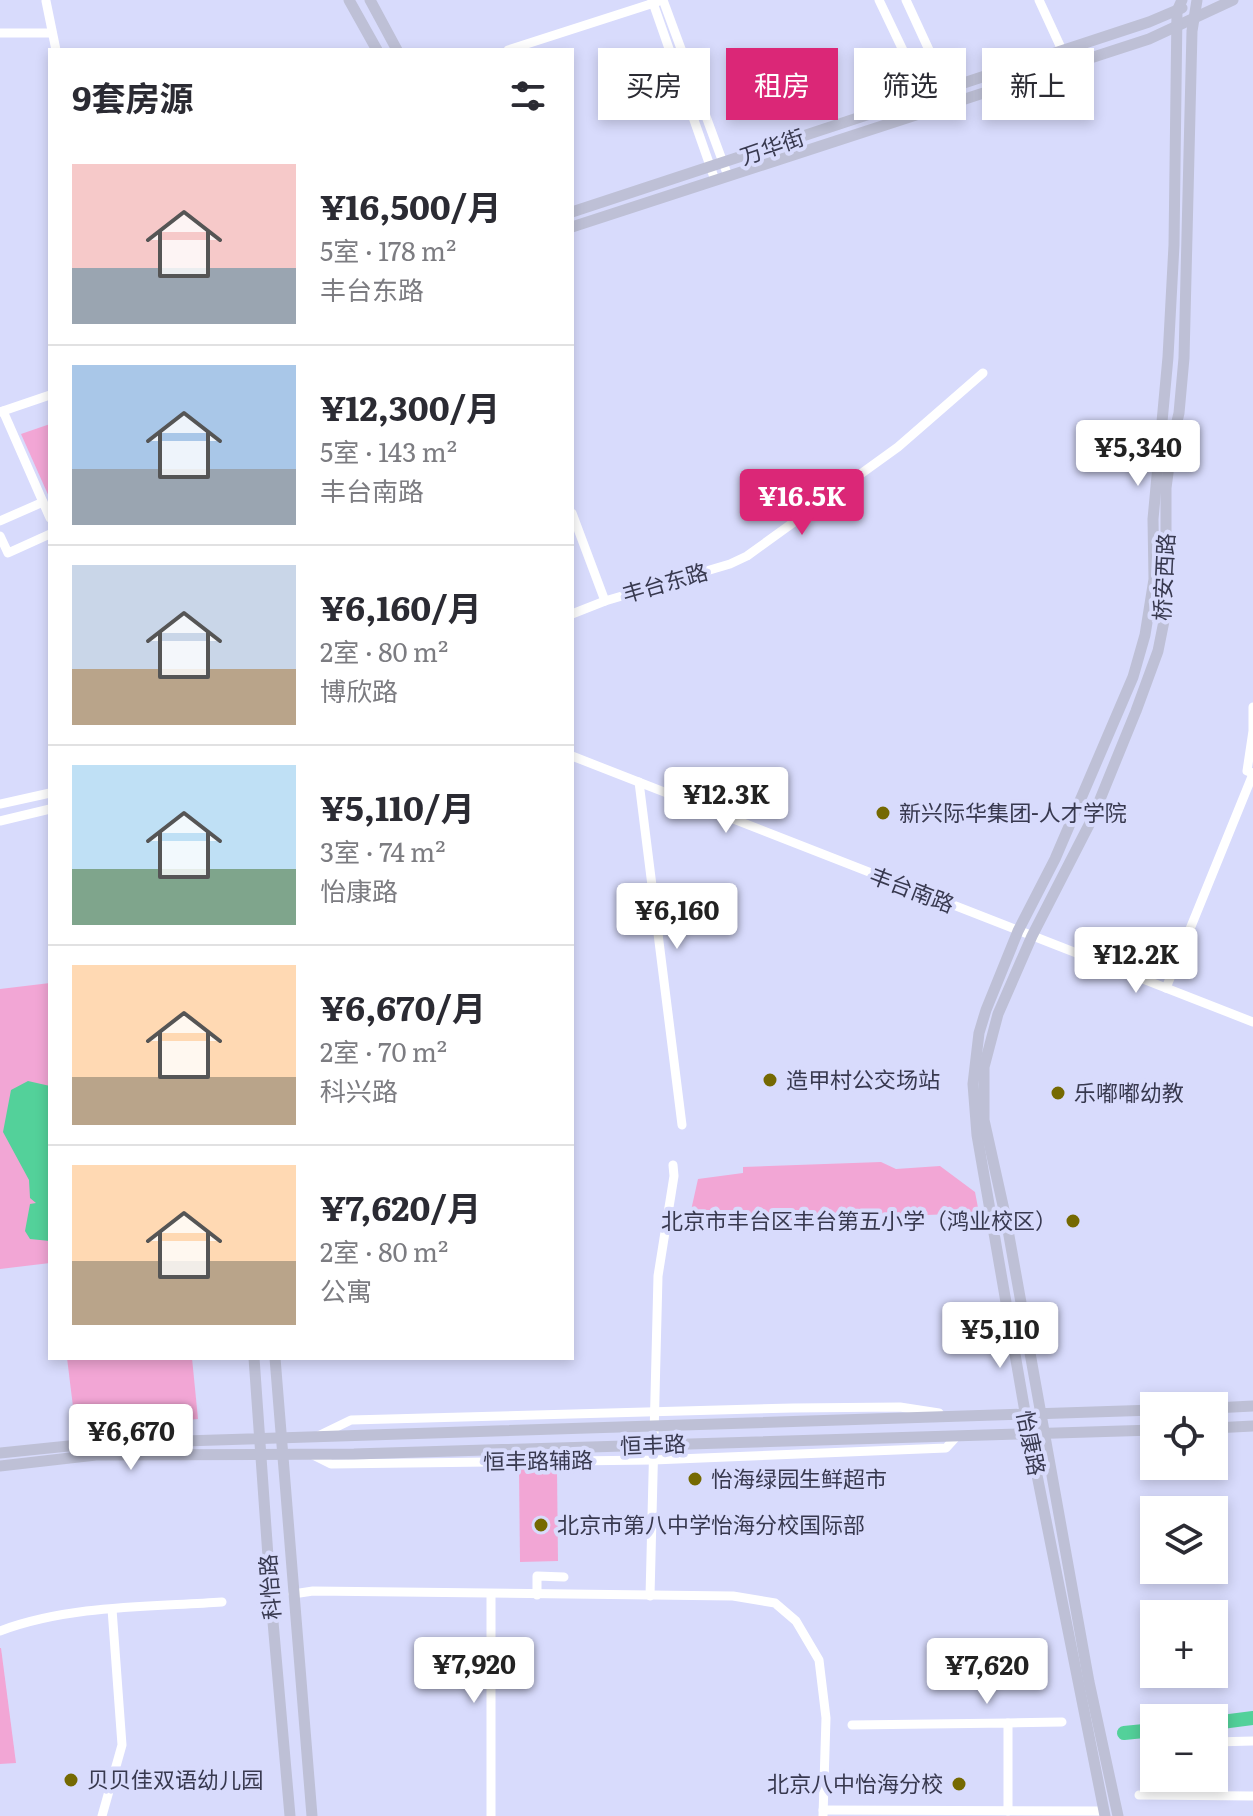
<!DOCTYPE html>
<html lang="zh">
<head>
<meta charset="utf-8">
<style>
  body { margin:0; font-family:Literata,"Noto Sans SC",serif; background:#f2f2f3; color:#2b2b33; height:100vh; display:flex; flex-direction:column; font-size:30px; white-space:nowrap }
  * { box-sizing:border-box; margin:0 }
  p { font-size:26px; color:#7c7c81 }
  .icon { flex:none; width:44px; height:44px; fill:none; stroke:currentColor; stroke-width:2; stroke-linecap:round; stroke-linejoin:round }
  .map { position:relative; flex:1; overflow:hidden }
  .drawer { position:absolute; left:48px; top:48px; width:526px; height:1312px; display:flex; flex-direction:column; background:#fff; border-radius:0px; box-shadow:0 4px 12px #0003 }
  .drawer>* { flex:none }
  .top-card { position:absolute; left:598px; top:48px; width:534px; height:72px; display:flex; gap:16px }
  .fabs { position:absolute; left:1140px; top:1392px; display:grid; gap:16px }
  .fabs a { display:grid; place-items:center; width:88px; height:88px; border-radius:0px; background:#fff; box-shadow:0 4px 12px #0003; font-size:40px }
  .price { position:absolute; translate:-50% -68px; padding:0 18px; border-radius:8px; background:#fff; color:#222; font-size:26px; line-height:52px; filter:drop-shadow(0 2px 4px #0008) }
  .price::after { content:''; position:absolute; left:50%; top:48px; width:24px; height:18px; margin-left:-12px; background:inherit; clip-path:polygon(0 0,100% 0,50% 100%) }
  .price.selected { background:#db2777; color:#fff }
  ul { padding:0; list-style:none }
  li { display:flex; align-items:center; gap:24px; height:200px; padding:0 24px }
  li+li { border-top:2px solid #e1e1e2 }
  li span { display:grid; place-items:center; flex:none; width:224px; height:160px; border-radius:0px; color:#555 }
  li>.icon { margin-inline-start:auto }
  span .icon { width:96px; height:96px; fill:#fffc; stroke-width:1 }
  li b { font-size:34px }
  h2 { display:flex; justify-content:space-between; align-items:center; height:96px; padding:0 24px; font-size:34px }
  .tag { padding:0 28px; border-radius:0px; background:#fff; box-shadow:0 4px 12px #0003; font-size:28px; line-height:72px }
  .tag.selected { background:#db2777; color:#fff }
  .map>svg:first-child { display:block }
  .green { fill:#f2a6d5 }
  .water { fill:#53d19a }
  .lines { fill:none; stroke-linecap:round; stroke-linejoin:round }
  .river { stroke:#53d19a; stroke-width:14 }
  .minor { stroke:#fff; stroke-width:9 }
  .major { stroke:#bec0d6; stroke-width:11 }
  .poi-dot { fill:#756901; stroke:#d8dbfc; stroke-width:3 }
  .labels { text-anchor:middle; stroke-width:8; stroke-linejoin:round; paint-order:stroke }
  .street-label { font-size:22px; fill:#38394f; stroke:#d8dbfc }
  .poi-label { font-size:22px; fill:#38394f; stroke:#d8dbfc; text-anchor:start }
</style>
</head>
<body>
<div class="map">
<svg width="1253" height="1816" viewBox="0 0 1253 1816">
  <rect width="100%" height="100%" fill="#d8dbfc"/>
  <g class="green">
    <polygon points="50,424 50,499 21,434"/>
    <polygon points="50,983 50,1263 0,1269 0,989"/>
    <polygon points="881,1162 896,1169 940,1166 975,1192 979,1213 688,1224 698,1179 743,1173 743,1167"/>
    <polygon points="67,1358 192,1358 198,1419 76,1431"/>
    <polygon points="519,1469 557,1469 558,1561 520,1562"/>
    <polygon points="0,1648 1,1648 16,1763 0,1764"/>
  </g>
  <polygon class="water" points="28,1081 50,1086 50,1241 30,1239 25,1231 30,1204 36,1203 30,1198 29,1180 3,1132 11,1090"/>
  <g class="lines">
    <g class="river">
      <polyline points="1214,1723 1253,1718"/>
      <polyline points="1124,1733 1154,1730"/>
    </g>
    <g class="minor">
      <polyline points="652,0 715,180"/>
      <polyline points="663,0 728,176"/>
      <polyline points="879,0 931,109"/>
      <polyline points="906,0 953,102"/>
      <polyline points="1039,0 1062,50"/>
      <polyline points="46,1 56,50"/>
      <polyline points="0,33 52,33"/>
      <polyline points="508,50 657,2"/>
      <polyline points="3,411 50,518"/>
      <polyline points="0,412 50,395"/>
      <polyline points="572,513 605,601"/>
      <polyline points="0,521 43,502"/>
      <polyline points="0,536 8,553 50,534"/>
      <polyline points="572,614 605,601 730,564 747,556 898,447 983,373"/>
      <polyline points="1253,707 1253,731 1247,771 1253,773"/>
      <polyline points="572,756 1253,1022"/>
      <polyline points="639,782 682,1125"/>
      <polyline points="0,804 50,793"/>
      <polyline points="0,821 50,809"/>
      <polyline points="1166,988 1253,774"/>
      <polyline points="318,1436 351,1420 793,1408 900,1407 939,1413"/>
      <polyline points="313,1455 331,1464 653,1460 946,1448 956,1437"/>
      <polyline points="293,1594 313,1591 733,1596 775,1603 796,1621 819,1660 826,1718 823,1816"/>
      <polyline points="537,1595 537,1576 564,1577"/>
      <polyline points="650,1596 658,1276 674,1176 673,1165"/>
      <path d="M0 1631C69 1605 149 1607 222 1602"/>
      <polyline points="1008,1723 1062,1722"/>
      <polyline points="852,1725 1008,1723 1008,1811"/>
      <polyline points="1214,1742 1253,1741"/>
      <polyline points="1145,1743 1154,1743"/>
      <polyline points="1139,1795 1253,1796"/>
      <polyline points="823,1810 1104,1811"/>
      <polyline points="102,1816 122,1745 112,1609"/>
      <polyline points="491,1816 491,1595"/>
    </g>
    <g class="major">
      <polyline points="349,0 377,50"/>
      <polyline points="370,0 397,50"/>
      <polyline points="572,212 1149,22 1182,8"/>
      <polyline points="572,227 1149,39 1233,0"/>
      <polyline points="254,1358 271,1599 290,1816"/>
      <polyline points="275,1358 312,1816"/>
      <polyline points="1214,1408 1253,1406"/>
      <polyline points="1214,1428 1253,1426"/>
      <polyline points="0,1453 88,1444 1154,1410"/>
      <polyline points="0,1466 96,1455 354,1454 1154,1430"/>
      <polyline points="1105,1816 1029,1435 977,1135 973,1084 979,1033 986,1010 1018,931 1055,859 1133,677 1145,635 1154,579 1153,519 1168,357 1174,245 1177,11 1182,0"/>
      <polyline points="1118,1816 1089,1682 1006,1219 984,1120 984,1067 998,1014 1032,936 1092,819 1136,711 1158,651 1166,611 1166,488 1172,443 1179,413 1184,358 1192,31 1197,0"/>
    </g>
  </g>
  <g class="poi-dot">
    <circle cx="883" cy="813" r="8"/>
    <circle cx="770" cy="1080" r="8"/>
    <circle cx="1058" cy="1093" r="8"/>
    <circle cx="1073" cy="1221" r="8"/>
    <circle cx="695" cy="1479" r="8"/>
    <circle cx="541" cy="1525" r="8"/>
    <circle cx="71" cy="1780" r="8"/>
    <circle cx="959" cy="1784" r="8"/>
  </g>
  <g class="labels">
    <g class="street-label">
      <text transform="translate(772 147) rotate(-19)" y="8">万华街</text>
      <text transform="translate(1164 577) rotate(-87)" y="8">桥安西路</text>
      <text transform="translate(665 583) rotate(-16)" y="8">丰台东路</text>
      <text transform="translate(912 890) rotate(21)" y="8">丰台南路</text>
      <text transform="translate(1031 1443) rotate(79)" y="8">怡康路</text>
      <text transform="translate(653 1445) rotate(-2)" y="8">恒丰路</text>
      <text transform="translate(538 1461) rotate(-1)" y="8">恒丰路辅路</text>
      <text transform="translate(270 1587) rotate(-94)" y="8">科怡路</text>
    </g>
    <g class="poi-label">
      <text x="899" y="821">新兴际华集团-人才学院</text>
      <text x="786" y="1088">造甲村公交场站</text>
      <text x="1074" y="1101">乐嘟嘟幼教</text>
      <text x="1057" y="1229" text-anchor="end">北京市丰台区丰台第五小学（鸿业校区）</text>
      <text x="711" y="1487">怡海绿园生鲜超市</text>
      <text x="557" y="1533">北京市第八中学怡海分校国际部</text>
      <text x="87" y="1788">贝贝佳双语幼儿园</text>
      <text x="943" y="1792" text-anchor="end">北京八中怡海分校</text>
    </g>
  </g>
</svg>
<div class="fabs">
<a><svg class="icon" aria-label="locate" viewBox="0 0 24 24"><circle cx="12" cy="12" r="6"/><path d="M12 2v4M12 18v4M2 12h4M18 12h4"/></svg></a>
<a><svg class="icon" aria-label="layers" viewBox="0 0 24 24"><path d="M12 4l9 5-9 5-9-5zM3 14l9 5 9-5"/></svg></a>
<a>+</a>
<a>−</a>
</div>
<b class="price" style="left:1138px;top:488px">¥5,340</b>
<b class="price selected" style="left:802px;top:537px">¥16.5K</b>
<b class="price" style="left:726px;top:835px">¥12.3K</b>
<b class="price" style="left:677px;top:951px">¥6,160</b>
<b class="price" style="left:1136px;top:995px">¥12.2K</b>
<b class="price" style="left:1000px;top:1370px">¥5,110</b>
<b class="price" style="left:131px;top:1472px">¥6,670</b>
<b class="price" style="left:474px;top:1705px">¥7,920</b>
<b class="price" style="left:987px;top:1706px">¥7,620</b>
<div class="top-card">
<a class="tag">买房</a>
<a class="tag selected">租房</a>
<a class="tag">筛选</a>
<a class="tag">新上</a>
</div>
<section class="drawer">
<h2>9套房源<svg class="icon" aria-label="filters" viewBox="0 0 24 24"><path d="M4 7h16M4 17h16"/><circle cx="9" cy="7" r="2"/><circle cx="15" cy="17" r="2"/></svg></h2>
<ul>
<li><span style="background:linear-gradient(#f6c9c9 65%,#9aa5b1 0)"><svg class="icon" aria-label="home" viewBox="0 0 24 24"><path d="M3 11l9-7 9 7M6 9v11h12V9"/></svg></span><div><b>¥16,500/月</b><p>5室 · 178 m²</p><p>丰台东路</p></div></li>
<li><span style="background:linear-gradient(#a9c7e8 65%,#9aa5b1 0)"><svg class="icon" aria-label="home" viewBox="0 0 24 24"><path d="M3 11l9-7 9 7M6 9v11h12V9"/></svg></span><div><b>¥12,300/月</b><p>5室 · 143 m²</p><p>丰台南路</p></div></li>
<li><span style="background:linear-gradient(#c9d6e8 65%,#b9a48a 0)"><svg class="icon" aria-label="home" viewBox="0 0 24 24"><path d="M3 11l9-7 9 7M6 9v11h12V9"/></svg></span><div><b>¥6,160/月</b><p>2室 · 80 m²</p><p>博欣路</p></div></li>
<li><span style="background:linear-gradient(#bfe0f5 65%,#7fa58c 0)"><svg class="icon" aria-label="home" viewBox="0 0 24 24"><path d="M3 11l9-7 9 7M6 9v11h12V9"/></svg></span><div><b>¥5,110/月</b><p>3室 · 74 m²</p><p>怡康路</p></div></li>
<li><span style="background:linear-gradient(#ffd9b3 70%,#b9a48a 0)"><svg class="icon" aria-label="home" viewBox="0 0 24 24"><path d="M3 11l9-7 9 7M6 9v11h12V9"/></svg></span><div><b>¥6,670/月</b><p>2室 · 70 m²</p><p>科兴路</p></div></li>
<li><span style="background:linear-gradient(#ffd9b3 60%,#b9a48a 0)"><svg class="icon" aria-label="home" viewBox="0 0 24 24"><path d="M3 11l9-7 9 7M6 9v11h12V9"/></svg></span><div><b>¥7,620/月</b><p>2室 · 80 m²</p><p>公寓</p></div></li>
</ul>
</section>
</div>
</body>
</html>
